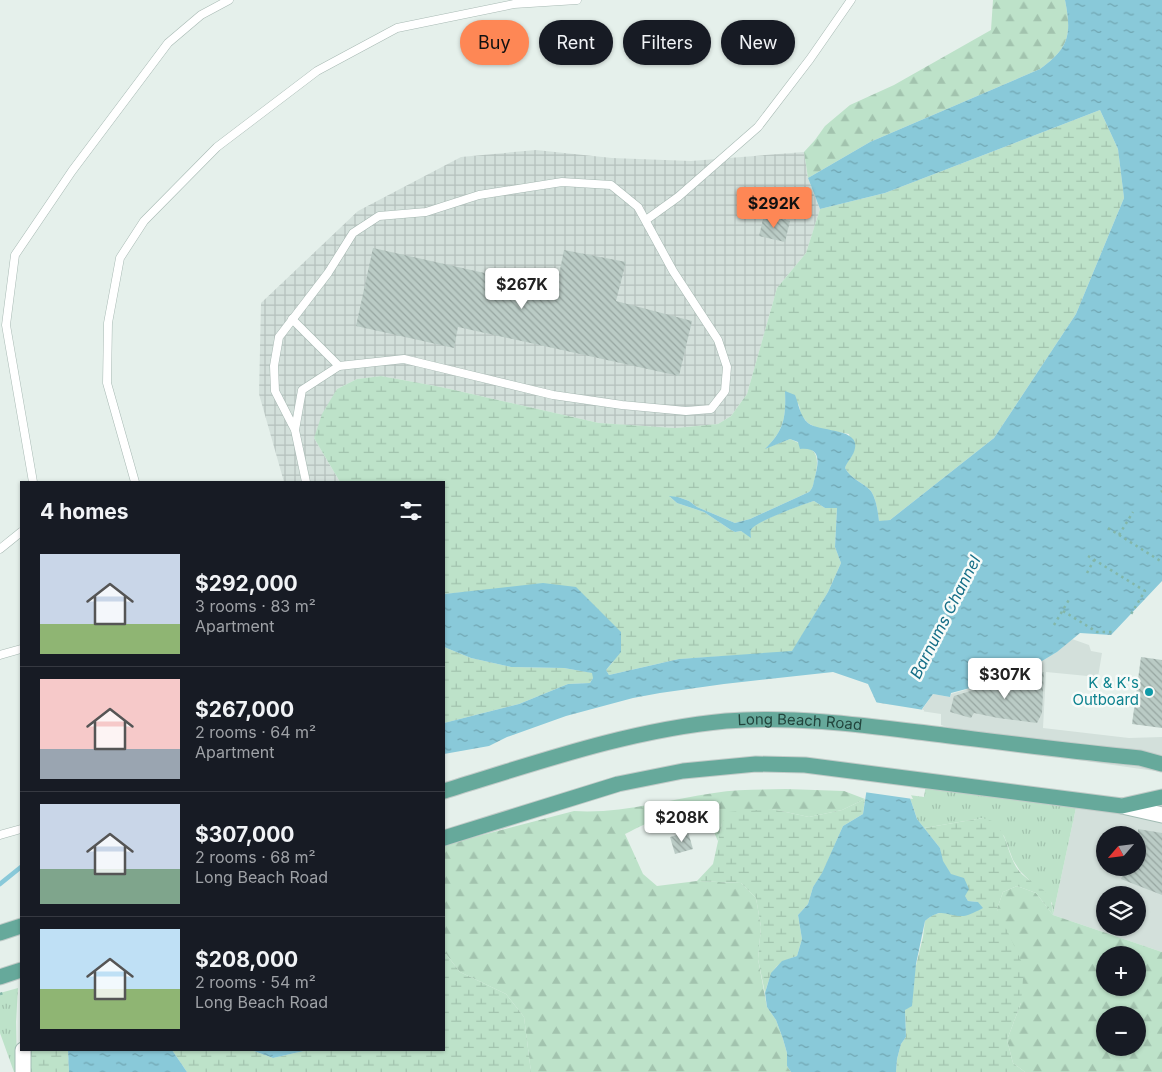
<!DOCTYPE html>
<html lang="en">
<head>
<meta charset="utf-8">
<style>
  body { margin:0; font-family:Inter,sans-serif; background:#20242c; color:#f1f3f6; height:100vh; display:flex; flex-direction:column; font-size:19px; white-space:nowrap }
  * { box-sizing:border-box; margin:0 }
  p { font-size:16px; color:#9ea1a6 }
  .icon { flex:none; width:28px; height:28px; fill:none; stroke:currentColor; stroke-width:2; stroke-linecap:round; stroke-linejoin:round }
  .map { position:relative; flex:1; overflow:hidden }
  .details { position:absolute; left:20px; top:481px; width:425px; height:570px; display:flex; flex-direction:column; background:#171b24; border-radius:0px; box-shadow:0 1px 4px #0004 }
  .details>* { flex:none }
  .guide { position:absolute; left:460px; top:20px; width:475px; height:45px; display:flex; gap:10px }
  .needle { width:32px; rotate:242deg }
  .controls { position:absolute; left:1096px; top:826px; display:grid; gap:10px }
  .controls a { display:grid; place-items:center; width:50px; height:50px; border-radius:50%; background:#171b24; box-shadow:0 1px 4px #0004; font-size:25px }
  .price { position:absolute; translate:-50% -42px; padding:0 11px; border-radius:5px; background:#fff; color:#222; font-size:16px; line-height:32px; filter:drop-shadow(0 1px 2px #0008) }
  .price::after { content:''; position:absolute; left:50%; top:30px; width:15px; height:11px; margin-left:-8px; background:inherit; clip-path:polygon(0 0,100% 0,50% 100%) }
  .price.active { background:#fe8755; color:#111 }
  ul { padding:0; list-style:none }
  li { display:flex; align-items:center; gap:15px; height:125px; padding:0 20px }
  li+li { border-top:1px solid #363941 }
  li span { display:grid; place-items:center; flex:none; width:140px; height:100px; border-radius:0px; color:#555 }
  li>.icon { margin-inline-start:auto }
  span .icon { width:60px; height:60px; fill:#fffc; stroke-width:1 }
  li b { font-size:21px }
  h2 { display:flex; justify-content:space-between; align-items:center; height:60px; padding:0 20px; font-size:21px }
  .tag { padding:0 18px; border-radius:22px; background:#171b24; box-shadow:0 1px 4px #0004; font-size:18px; line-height:45px }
  .tag.active { background:#fe8755; color:#111 }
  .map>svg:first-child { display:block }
  .built { fill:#d3e0db; fill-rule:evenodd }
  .industrial { fill:url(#industrial-grid) }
  .grass { fill:url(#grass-tufts) }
  .forest { fill:url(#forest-firs); fill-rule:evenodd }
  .wetland { fill:url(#wetland-marsh) }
  .water { fill:url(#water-ripples) }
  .pier { fill:#e5f0eb }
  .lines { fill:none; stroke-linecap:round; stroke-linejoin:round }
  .stream { stroke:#89c9d9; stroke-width:4.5 }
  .building { fill:url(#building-back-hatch) }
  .lane-casing { stroke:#a7b9b3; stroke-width:9 }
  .secondary-casing { stroke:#a2bcb4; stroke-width:17 }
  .primary-casing { stroke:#c1cbc8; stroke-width:17 }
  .path { stroke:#83b6a8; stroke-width:2.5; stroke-dasharray:2.5 4; stroke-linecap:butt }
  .lane { stroke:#fff; stroke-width:8 }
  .secondary { stroke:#fff; stroke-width:15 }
  .primary { stroke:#66a99b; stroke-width:15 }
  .culture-dot { fill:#0f9aa8; stroke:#f7fbf9; stroke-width:2 }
  .labels { text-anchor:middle; stroke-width:5; stroke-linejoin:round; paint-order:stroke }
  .culture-label { font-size:15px; fill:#0d838f; stroke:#f7fbf9; text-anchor:end }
  .street-label { font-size:15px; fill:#22443c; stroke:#f7fbf9 }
  .water-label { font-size:16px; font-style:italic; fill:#156e87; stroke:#f7fbf9 }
</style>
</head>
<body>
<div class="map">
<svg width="1162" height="1072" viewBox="0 0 1162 1072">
  <defs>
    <pattern id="industrial-grid" width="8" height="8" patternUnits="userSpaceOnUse" patternTransform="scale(1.25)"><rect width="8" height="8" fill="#d3e0db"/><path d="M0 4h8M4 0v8" fill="none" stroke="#b5c1bd"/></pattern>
    <pattern id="grass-tufts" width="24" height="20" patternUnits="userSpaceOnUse" patternTransform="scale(1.25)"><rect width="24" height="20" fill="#bde2c9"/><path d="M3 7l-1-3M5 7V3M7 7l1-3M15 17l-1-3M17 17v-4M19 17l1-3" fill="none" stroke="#a2c3ae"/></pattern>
    <pattern id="forest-firs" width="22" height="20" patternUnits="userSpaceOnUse" patternTransform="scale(1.25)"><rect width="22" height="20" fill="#bde2c9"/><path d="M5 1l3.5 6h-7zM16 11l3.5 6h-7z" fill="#a2c3ae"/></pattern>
    <pattern id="wetland-marsh" width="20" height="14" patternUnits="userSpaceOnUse" patternTransform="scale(1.25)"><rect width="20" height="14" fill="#bde2c9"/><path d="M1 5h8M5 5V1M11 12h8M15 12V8" fill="none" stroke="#a2c3ae"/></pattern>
    <pattern id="water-ripples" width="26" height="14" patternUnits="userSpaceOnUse" patternTransform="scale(1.25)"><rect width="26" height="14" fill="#89c9d9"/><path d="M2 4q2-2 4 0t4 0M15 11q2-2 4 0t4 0" fill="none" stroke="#70a5b1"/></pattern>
    <pattern id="building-back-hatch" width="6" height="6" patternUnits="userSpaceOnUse" patternTransform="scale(1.25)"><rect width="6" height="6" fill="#bacbc5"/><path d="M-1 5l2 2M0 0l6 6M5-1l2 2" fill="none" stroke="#97a6a1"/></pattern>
  </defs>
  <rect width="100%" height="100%" fill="#e5f0eb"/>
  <g class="built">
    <polygon points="1072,639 1089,645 1091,651 1102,653 1098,677 1046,672 1043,728 1129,738 1162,737 1162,772 1015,751 941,725 941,714 921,711 933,694 950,697 951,694 989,683 988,678 1032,667 1057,652"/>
    <path d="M1077 803 1162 814V952L1053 915ZM1105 835H1138V868H1105ZM1105 895H1138V928H1105Z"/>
  </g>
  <polygon class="industrial" points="536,150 612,158 691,161 804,152 808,178 820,209 806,253 777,288 747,394 731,416 718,424 675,428 599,423 441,387 381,376 357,379 337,389 314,438 340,482 284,482 259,394 261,303 358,211 461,157"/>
  <g class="grass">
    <polygon points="926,784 1077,803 1053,915 1052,903 1020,871 1013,860 1004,836 983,818 924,828 917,819 909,795 924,797"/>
    <polygon points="18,988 16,1022 17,1072 14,1072 0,1033 0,993"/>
  </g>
  <g class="forest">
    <path d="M993 0H1065C1072 35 1069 48 1040 69L870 142 808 178 804 152 815 140 825 126 850 105 894 85 991 30Z"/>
    <path d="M786 789 844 791 865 799 842 810 809 817 772 809 722 823 718 841C715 835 712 825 707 820 687 802 644 824 625 834L643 874 657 886 697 881 741 883 756 898 761 927 758 959 767 1007 776 1020 783 1039 787 1053V1066L791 1072H531L524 1017 506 994 460 972 446 954H444V845L574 811C621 814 667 800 714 793 738 789 763 790 786 789Z"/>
    <path d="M1017 886 1036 893 1053 915 1162 952V1072H1025L1013 1063 1007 1040 1021 1003 997 909 1003 892ZM1105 955H1138V988H1105ZM1105 1015H1138V1048H1105Z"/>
  </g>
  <g class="wetland">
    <path d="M1100 110 1118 149 1124 198 1076 314 994 438 890 520 879 522C878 512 876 497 870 490 862 482 851 479 845 468L847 462 853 454 849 434 817 428 808 423 801 415 799 405 785 392C786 417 784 430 766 448L790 439C814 450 821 449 815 478 813 484 814 487 809 492L750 519 735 523 697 507 689 501 678 497H670L677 503 704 512 731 530 735 532 741 531 751 537C750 534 749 532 751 529 756 521 803 504 814 501L825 508H837L835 547 841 563 828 592 792 652 679 659 609 675 606 670 613 662 487 590 444 594V482H340L314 438 322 414 337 389 357 379 381 376 441 387 599 423 675 428 718 424 731 416 747 394 777 288 806 253 820 209 885 193Z"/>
    <polygon points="444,647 471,658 511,667 564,668 593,673 593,678 590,683 568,684 519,704 444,723"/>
    <path d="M865 799 863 814 843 826 822 874 813 887 808 904 798 915 802 939 797 956C773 964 772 970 765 993L758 959 761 927 756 898 741 883 697 881 713 864 722 823 729 812 772 809 809 817 842 810Z"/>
    <path d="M983 818 995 822C999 827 1002 833 1005 839 1009 850 1012 862 1019 871 1035 889 1052 885 1053 915L1036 893 1017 886 1003 892 997 909 1024 967 1021 1003 1007 1040 1013 1063 1025 1072H896L897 1059 901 1044 906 1037 905 1010 923 937 925 921C934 913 941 911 953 915L978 902 968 901 942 861 940 848 924 828Z"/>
    <polygon points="444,954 446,954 460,972 506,994 524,1017 531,1072 187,1072 172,1050 251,1050 273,1058 308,1050 444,1050"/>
    <polygon points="30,1050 68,1050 69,1072 29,1072"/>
  </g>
  <g class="water">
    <path d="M1065 0H1162V581L1111 635 1080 633 1057 652 1032 667 988 678 989 683 951 693 950 697 933 694 922 709 909 795 917 819 940 848 943 861 951 874 964 878 969 889 965 896 968 901 978 902 983 908C977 911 970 915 964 916 945 917 943 906 925 921L916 964 912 1006 905 1010 906 1037 901 1044 897 1059 896 1072H791L787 1066V1053L783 1039 776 1020 767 1007 765 993 771 973 782 961 797 956 802 939 798 915 808 904 813 887 822 873 843 826 863 814 879 708 868 684 833 672 724 684 660 693 633 698 566 716 507 737 489 746 444 754V723L519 704 568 684 590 683 593 678 592 673 564 668 511 667 471 658 444 647V594L543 583 576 587 621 632V652L606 670 609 675 679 659 792 651 828 592 841 563 835 547 837 508H825L814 501C804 504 754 522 751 530 750 533 751 535 751 538L741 531 735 532 731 530 704 512 677 503 669 496 678 497 689 501 697 507 735 523 750 519 809 492C814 487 813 483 815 477 819 461 821 447 800 449L798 442 790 439 765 449C784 430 786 418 785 391L795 395C799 405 800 416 808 423 819 432 859 428 855 448 854 456 847 461 845 468 851 479 862 482 870 490 876 497 878 512 879 521L890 520 994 438 1076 314 1124 198 1118 149 1100 110 885 193 820 209 808 178 870 142 1040 69C1069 48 1072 35 1065 0Z"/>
    <polygon points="68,1050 172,1050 187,1072 69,1072"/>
    <polygon points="251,1050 308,1050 273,1058"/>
  </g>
  <polygon class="pier" points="874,702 924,710 911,795 913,799 864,792 876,708"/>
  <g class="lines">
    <polyline class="stream" points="0,884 21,867"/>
  </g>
  <g class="building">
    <polygon points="764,215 790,221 785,242 759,236"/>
    <polygon points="373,248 556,289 564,250 626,262 616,301 692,321 679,376 458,327 454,348 356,326"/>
    <polygon points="1141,657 1162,660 1162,728 1132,724"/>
    <polygon points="1044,672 1042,713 1037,723 998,718 974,713 971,718 950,712 954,696 1020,676"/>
    <polygon points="1138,829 1162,833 1162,895 1121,879 1126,868 1138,868"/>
    <polygon points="688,832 693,849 675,854 670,837"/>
  </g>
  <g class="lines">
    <defs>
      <g id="lane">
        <polyline points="646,220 678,197 758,127 810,59 851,0"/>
        <polyline points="292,319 339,366"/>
        <polyline points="295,430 302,390 339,366 404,359 553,395 622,405 686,411 711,409 725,391 727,367 718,340 673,271 638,207 611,185 562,182 479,195 426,212 379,216 353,233 328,273 279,337 274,366 275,391 295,430 306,482"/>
        <polyline points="33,482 6,325 15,255 72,171 168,43 201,15 229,0"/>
        <polyline points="135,482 107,383 108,323 120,258 144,221 217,147 317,71 397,28 514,4 577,0"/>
        <polyline points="0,549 21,532"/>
        <polyline points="0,655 21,649"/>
        <polyline points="0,835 21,829"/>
      </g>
      <g id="secondary">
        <polyline points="1122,806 1162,815"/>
        <polyline points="23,1050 23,1072"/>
      </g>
      <g id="primary">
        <path id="s1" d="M444 791C536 763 629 730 726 721 790 716 855 724 918 732 992 741 1066 751 1140 758L1162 764"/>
        <polyline points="444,838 618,784 683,771 756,764 805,765 1122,806 1162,797"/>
        <polyline points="0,933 21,926"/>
        <polyline points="0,977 21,970"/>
      </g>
    </defs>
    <use href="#lane" class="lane-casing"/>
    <use href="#secondary" class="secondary-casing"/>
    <use href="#primary" class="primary-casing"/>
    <g class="path">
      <polyline points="1161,492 1162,491"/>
      <polyline points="1108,528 1162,562"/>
      <polyline points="1119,535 1133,512"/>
      <polyline points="1088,556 1145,591 1131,614"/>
      <polyline points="1087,573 1094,560"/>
      <polyline points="1063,611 1097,632 1114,632"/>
      <polyline points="1054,625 1070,598"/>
      <polyline points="0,994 6,992"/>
    </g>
    <use href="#lane" class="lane"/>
    <use href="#secondary" class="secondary"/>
    <use href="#primary" class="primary"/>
  </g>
  <circle class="culture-dot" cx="1149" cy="692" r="5"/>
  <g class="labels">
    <g class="culture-label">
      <text x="1139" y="688">K &amp; K's<tspan x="1139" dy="17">Outboard</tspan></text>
    </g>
    <g class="street-label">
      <text dy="5" stroke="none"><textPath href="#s1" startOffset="365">Long Beach Road</textPath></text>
    </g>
    <g class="water-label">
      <text transform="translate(945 617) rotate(-63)" y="6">Barnums Channel</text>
    </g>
  </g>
</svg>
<div class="controls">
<a><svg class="needle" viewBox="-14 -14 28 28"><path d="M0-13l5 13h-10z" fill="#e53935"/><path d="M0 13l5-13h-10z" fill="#9ea1a6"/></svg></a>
<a><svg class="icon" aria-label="layers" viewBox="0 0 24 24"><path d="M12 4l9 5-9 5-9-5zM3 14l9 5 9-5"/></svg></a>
<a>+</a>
<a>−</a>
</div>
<b class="price active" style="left:774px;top:229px">$292K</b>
<b class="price" style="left:522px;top:310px">$267K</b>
<b class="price" style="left:1005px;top:700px">$307K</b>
<b class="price" style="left:682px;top:843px">$208K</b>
<div class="guide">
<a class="tag active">Buy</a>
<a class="tag">Rent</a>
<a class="tag">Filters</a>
<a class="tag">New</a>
</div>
<section class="details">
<h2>4 homes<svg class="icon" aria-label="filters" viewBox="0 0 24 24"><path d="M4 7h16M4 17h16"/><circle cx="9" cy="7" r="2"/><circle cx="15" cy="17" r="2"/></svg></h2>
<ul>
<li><span style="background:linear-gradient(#c9d6e8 70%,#8fb573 0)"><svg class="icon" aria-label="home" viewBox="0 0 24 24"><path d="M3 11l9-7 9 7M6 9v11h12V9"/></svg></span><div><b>$292,000</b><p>3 rooms · 83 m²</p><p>Apartment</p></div></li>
<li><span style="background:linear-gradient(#f6c9c9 70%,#9aa5b1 0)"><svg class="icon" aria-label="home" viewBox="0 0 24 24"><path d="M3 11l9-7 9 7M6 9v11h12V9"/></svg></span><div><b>$267,000</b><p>2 rooms · 64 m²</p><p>Apartment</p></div></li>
<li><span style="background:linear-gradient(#c9d6e8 65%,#7fa58c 0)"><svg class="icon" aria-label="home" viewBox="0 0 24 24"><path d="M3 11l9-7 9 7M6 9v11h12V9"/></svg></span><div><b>$307,000</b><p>2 rooms · 68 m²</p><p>Long Beach Road</p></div></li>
<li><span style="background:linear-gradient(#bfe0f5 60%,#8fb573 0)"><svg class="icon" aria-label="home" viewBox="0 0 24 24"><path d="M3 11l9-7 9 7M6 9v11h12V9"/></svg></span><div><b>$208,000</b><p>2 rooms · 54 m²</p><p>Long Beach Road</p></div></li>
</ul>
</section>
</div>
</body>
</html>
